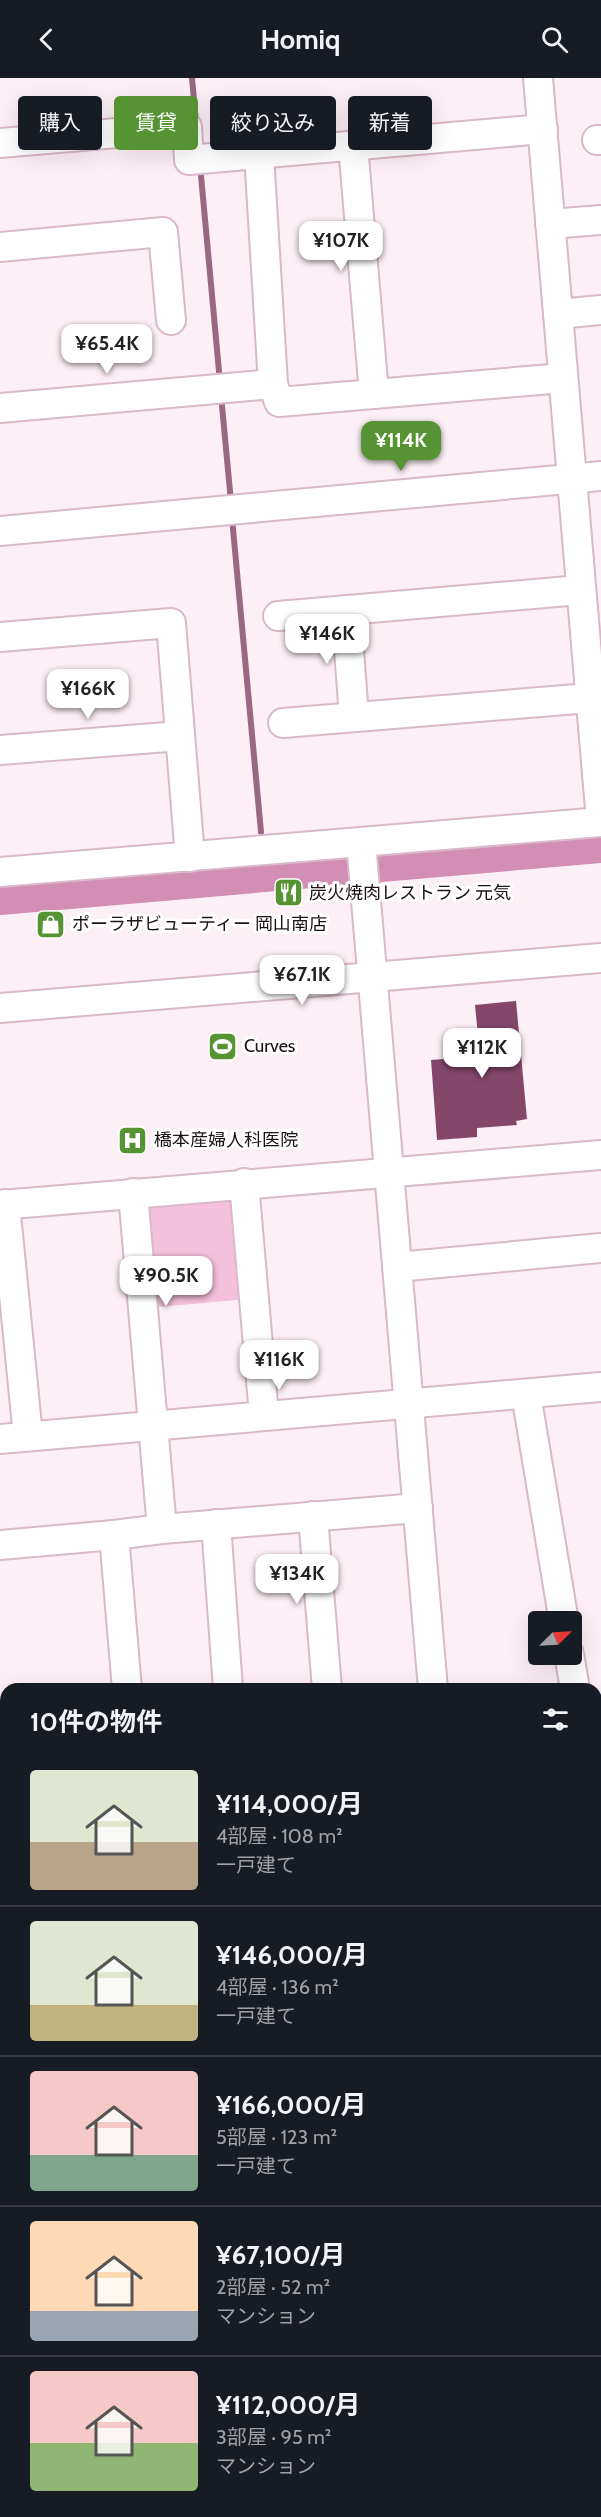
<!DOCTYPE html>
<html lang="ja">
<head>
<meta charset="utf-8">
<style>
  body { margin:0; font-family:Cabin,"Noto Sans JP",sans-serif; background:#242831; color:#f1f3f6; height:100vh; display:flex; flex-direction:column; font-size:22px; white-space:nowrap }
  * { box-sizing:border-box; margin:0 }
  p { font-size:20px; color:#9ea1a6 }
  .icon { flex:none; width:33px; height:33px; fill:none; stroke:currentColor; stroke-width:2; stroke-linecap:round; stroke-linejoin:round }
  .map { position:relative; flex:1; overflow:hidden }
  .side { position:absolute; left:0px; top:1605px; width:602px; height:834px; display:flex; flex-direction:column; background:#171b24; border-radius:18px 18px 0 0; box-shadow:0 6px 24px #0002 }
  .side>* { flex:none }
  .guide { position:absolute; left:18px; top:18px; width:566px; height:54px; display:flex; gap:12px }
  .needle { width:39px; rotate:66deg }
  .buttons { position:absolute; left:528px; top:1533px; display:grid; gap:12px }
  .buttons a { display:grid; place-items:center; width:54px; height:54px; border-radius:6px; background:#171b24; box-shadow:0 6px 24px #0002; font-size:30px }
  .price { position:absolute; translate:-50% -51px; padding:0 14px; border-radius:12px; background:#fff; color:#222; font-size:20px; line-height:39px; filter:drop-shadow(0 2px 3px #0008) }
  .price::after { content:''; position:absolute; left:50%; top:36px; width:18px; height:14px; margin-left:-9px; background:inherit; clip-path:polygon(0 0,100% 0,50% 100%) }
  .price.current { background:#569332; color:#fff }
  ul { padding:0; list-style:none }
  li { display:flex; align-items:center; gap:18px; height:150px; padding:0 30px }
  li+li { border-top:2px solid #363941 }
  li span { display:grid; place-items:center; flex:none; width:168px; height:120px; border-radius:6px; color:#555 }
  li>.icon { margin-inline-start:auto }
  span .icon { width:72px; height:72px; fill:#fffc; stroke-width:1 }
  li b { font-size:26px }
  h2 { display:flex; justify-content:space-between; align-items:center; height:72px; padding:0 30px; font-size:26px }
  .chip { padding:0 21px; border-radius:6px; background:#171b24; box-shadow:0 6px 24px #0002; font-size:21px; line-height:54px }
  .chip.current { background:#569332; color:#fff }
  header { display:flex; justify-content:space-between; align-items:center; height:78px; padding:0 30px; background:#171b24; font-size:27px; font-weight:700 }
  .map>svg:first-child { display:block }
  .green { fill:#f4c0db }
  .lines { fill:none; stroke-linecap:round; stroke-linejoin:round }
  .stream { stroke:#9b6884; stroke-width:6 }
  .river { stroke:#d28eb3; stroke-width:36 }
  .building { fill:#84476a }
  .minor-casing { stroke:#d9b9c9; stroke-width:32 }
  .minor { stroke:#fff; stroke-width:28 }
  .labels { text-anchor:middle; stroke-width:6; stroke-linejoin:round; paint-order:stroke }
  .poi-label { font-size:18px; fill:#1c1117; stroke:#fff; text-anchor:start }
</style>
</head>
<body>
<header><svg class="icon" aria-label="back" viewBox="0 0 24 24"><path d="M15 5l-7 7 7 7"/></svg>Homiq<svg class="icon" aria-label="search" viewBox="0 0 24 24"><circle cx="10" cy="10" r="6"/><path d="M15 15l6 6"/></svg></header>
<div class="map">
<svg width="601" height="2439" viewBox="0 0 601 2439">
  <rect width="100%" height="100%" fill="#fdeff6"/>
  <g class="green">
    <polygon points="228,1118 238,1126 247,1221 148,1230 140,1134 149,1125"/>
    <polygon points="601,1655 601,1817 596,1818 596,1656"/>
  </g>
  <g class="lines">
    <g class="stream">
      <polyline points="192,0 196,44"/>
      <polyline points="200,87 220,304"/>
      <polyline points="221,317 231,424"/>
      <polyline points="232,440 261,754"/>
      <polyline points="264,789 265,796"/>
    </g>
    <polyline class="river" points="0,819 601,767"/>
  </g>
  <polygon class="building" points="516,923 527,1041 516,1043 517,1047 477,1050 477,1059 437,1062 431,982 480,978 475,927"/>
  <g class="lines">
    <defs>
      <g id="minor">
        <polyline points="538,0 601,743"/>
        <polyline points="597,62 601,62"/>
        <polyline points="0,65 187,49 189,82 543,51"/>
        <polyline points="353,67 374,316"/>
        <polyline points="259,76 273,306 279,324 563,300"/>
        <polyline points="550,146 601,142"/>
        <polyline points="0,169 163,154 171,242"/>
        <polyline points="558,236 601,232"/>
        <polyline points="0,330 273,306"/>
        <polyline points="0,453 601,398"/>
        <polyline points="346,532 354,639"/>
        <polyline points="278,538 580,512"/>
        <polyline points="0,559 171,545 190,779"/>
        <polyline points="283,645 589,620"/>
        <polyline points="0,672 180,658"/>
        <polyline points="361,764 433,1611"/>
        <polyline points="0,794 601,744"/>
        <polyline points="0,930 601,880"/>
        <polyline points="244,1105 264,1337"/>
        <polyline points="5,1126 28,1358"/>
        <polyline points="0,1127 601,1077"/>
        <polyline points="397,1189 601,1170"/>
        <polyline points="526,1316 564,1544"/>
        <polyline points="0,1361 601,1309"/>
        <polyline points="313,1438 327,1611"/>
        <polyline points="216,1446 228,1611"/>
        <polyline points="162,1451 418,1430"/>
        <polyline points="0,1467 114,1457"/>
        <polyline points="569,1576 575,1611"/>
        <polyline points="127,1611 114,1457 162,1451 133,1115"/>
        <polyline points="596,1638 601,1638"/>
        <polyline points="0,1691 6,1691"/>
        <polyline points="596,1897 601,1896"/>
        <polyline points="0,1900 6,1899"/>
        <polyline points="0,2132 6,2136"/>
        <polyline points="596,2149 601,2149"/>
        <polyline points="596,2309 601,2309"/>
        <polyline points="0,2360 6,2359"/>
        <polyline points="115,2433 116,2439"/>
        <polyline points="501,2433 501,2439"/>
      </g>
    </defs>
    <use href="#minor" class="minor-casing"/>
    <use href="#minor" class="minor"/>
  </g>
  <defs>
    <symbol id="restaurant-square" viewBox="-11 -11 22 22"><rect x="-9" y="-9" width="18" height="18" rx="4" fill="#569332" stroke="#fff"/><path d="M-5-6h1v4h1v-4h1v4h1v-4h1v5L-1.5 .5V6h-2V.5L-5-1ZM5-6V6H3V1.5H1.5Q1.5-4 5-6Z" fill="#fff"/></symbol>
    <symbol id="shop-square" viewBox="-11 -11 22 22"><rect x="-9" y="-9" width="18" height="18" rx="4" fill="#569332" stroke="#fff"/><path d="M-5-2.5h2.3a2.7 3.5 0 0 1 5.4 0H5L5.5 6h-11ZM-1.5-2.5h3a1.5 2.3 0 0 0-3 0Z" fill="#fff"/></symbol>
    <symbol id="stadium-square" viewBox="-11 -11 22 22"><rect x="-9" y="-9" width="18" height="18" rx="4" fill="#569332" stroke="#fff"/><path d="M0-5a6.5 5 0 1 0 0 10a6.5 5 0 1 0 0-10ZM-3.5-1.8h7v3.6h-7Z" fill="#fff"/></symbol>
    <symbol id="hospital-square" viewBox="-11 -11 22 22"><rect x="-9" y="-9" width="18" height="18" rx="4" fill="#569332" stroke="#fff"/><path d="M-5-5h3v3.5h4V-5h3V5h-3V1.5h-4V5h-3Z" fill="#fff"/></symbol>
  </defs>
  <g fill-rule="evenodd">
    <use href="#restaurant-square" x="272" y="798" width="33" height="33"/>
    <use href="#shop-square" x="34" y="830" width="33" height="33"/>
    <use href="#stadium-square" x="206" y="952" width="33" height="33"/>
    <use href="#hospital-square" x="116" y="1046" width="33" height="33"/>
  </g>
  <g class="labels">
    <g class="poi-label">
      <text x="309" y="821">炭火焼肉レストラン 元気</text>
      <text x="72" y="852">ポーラザビューティー 岡山南店</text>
      <text x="244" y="974">Curves</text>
      <text x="154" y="1068">橋本産婦人科医院</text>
    </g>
  </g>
</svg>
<div class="buttons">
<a><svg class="needle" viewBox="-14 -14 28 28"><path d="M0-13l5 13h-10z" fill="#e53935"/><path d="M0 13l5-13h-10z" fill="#9ea1a6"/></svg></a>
</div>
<b class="price" style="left:341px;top:194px">¥107K</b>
<b class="price" style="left:107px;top:297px">¥65.4K</b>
<b class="price current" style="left:401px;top:394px">¥114K</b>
<b class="price" style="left:327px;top:587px">¥146K</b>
<b class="price" style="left:88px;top:642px">¥166K</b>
<b class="price" style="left:302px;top:928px">¥67.1K</b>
<b class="price" style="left:482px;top:1001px">¥112K</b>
<b class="price" style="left:166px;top:1229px">¥90.5K</b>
<b class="price" style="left:279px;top:1313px">¥116K</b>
<b class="price" style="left:297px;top:1527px">¥134K</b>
<div class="guide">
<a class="chip">購入</a>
<a class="chip current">賃貸</a>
<a class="chip">絞り込み</a>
<a class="chip">新着</a>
</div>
<section class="side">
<h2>10件の物件<svg class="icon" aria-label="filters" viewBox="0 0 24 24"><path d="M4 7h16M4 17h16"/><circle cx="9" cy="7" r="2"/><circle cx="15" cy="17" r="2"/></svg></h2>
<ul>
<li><span style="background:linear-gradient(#dfe7d0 60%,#b9a48a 0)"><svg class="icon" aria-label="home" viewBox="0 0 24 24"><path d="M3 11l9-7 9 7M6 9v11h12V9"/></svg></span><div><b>¥114,000/月</b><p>4部屋 · 108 m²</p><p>一戸建て</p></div></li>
<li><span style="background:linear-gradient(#dfe7d0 70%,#c2b280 0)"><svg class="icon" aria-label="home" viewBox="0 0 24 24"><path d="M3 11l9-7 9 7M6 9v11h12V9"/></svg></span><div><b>¥146,000/月</b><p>4部屋 · 136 m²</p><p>一戸建て</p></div></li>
<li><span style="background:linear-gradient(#f6c9c9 70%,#7fa58c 0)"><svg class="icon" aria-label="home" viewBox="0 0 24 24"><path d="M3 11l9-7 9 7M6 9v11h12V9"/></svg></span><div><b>¥166,000/月</b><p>5部屋 · 123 m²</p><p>一戸建て</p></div></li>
<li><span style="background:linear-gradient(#ffd9b3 75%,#9aa5b1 0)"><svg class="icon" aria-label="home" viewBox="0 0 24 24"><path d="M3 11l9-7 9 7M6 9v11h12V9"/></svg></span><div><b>¥67,100/月</b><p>2部屋 · 52 m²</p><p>マンション</p></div></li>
<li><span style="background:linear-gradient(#f6c9c9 60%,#8fb573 0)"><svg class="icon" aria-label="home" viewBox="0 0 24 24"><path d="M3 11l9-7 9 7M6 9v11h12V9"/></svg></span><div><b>¥112,000/月</b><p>3部屋 · 95 m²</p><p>マンション</p></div></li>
</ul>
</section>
</div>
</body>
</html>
